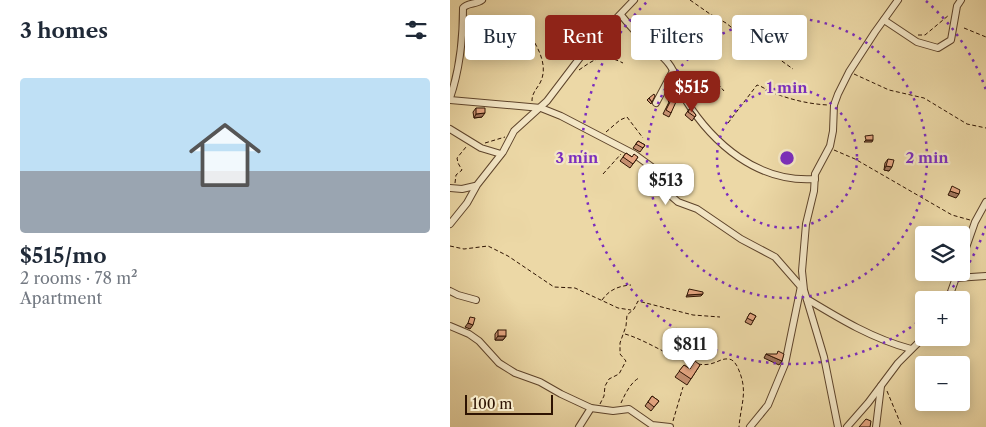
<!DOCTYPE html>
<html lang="en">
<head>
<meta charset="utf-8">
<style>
  body { margin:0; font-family:"Libre Caslon Text",serif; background:#f2f2f3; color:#1f2937; height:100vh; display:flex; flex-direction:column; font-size:19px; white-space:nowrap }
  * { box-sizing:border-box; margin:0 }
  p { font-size:16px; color:#747a83 }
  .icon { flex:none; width:28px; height:28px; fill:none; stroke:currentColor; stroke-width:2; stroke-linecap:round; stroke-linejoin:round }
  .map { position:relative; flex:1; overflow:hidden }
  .side { display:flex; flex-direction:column; background:#fff; width:450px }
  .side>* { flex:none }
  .hud { position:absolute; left:15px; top:15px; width:445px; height:45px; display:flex; gap:10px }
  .controls { position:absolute; left:465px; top:226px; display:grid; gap:10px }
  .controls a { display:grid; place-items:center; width:55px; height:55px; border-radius:5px; background:#fff; box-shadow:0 2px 12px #0003; font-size:25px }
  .scale { position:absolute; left:15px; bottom:12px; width:88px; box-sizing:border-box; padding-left:5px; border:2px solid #2e1302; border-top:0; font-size:14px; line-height:18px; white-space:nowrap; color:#2e1302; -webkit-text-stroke:4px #f3e6c5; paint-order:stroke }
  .price { position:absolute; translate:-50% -42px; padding:0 11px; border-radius:10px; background:#fff; color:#222; font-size:16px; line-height:32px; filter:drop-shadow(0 1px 2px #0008) }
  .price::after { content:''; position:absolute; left:50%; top:30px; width:15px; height:11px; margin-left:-8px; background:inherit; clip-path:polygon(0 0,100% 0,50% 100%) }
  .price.current { background:#8f2418; color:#fff }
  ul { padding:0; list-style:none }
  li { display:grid; align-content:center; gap:10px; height:265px; padding:0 20px }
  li+li { border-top:1px solid #e0e1e3 }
  li span { display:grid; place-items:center; height:155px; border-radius:5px; color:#555 }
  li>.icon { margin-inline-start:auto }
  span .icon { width:90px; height:90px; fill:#fffc; stroke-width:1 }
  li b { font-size:21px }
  h2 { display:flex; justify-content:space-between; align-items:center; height:60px; padding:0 20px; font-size:21px }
  .chip { padding:0 18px; border-radius:5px; background:#fff; box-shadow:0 2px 12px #0003; font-size:18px; line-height:45px }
  .chip.current { background:#8f2418; color:#fff }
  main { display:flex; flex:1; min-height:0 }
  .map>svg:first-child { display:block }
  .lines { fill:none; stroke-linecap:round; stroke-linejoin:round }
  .minor-casing { stroke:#5e442b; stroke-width:8 }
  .path { stroke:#2e1302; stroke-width:1; stroke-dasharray:4 2.5; stroke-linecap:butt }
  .minor { stroke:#f3e6c5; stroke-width:6 }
  .wall { fill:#c58f70; stroke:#2e1302 }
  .shaded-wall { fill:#a0745b; stroke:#2e1302 }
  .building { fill:#e5a682; stroke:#2e1302 }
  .ring { fill:none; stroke:#7b2cbf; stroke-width:2.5; stroke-dasharray:2.5 5 }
  .centre { fill:#7b2cbf; stroke:#f3e6c5; stroke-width:2.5 }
  .ring-label { font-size:15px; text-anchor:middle; font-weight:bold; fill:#7b2cbf; stroke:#f3e6c5; stroke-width:4.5; stroke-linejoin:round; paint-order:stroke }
</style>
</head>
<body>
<main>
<section class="side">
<h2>3 homes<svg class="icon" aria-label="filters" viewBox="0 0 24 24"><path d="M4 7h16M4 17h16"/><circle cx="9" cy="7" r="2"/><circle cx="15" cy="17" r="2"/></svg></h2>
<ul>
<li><span style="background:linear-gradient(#bfe0f5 60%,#9aa5b1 0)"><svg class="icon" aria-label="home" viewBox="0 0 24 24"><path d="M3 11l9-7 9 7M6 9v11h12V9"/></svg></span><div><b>$515/mo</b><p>2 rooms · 78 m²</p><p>Apartment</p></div></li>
</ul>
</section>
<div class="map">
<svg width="536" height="427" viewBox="0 0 536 427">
  <rect width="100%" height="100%" fill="#ecd8a6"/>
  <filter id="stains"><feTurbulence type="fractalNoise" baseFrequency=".004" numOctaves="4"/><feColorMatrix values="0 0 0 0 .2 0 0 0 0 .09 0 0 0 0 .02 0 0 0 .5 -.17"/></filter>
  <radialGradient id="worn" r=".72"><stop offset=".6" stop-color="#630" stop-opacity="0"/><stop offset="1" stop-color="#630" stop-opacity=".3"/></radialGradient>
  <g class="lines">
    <defs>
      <g id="minor">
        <path d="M171 15C179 25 187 34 197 43 204 50 213 56 219 64 227 74 228 88 235 99 263 144 308 183 365 179"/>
        <polyline points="434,20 467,42 488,48 501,40 507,6 511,0"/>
        <path d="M0 98C10 69 13 38 13 8 18 2 26 5 32 0"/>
        <polyline points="0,100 91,108 111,116 184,154 210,173 217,184 220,195 228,202 247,209 291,239 325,257 353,289"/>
        <polyline points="206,103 223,71"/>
        <polyline points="0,129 31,148 51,154"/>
        <polyline points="0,188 12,189 25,186"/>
        <polyline points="0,224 17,203 27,185 53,152 64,131 97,101 135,51 184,0"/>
        <polyline points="511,262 525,222 536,202"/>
        <polyline points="506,278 536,276"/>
        <polyline points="0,291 8,295 26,300"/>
        <path d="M357 299C390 319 423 339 461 349"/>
        <polyline points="498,300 508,272"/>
        <polyline points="0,326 19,334 29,341 49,363 65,373 90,382 111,394 141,408 163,411 179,409 202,425 220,427"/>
        <polyline points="129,427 141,408"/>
        <polyline points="300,427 318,405 335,364 351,286"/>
        <polyline points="388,427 374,357 354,290 352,271 356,224 364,191 365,174 380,146 383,131 384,105 388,94 399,72 425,32 448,0"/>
        <polyline points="397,427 418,403 448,363 474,337"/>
        <polyline points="426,427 431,386"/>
      </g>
    </defs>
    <use href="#minor" class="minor-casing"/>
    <g class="path">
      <polyline points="240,0 260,14 276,23 286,31 308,44 343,69"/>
      <polyline points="514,28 536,37"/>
      <path d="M78 32C88 47 99 66 90 83 86 90 82 93 82 101"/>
      <polyline points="468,35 475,35 499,15"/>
      <path d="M129 70C146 58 153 53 173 63"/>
      <polyline points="231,73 254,85 269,85 274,91"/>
      <polyline points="404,74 439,90 474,98 517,124 536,128"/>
      <path d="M278 123 307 85C314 87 319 92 326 94 343 100 359 104 378 105"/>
      <polyline points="156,132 170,120 177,117 193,138"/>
      <polyline points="35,143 55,137"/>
      <polyline points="384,150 405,159 502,215 520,220"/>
      <polyline points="153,174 171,154"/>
      <polyline points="5,183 6,175 12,170 8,163 7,158 16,147"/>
      <polyline points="0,246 14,249 38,246 58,256 104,287 125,288 168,308 181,310"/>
      <path d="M152 300C159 290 168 286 181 285"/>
      <path d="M175 334C199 341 220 358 244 363"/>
      <path d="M248 364C264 367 269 358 278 359 283 359 285 363 287 366 299 391 291 402 289 427"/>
      <polyline points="437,391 452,427"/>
      <path d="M171 403C175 394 181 382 189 378"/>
      <polyline points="150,404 154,396 155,386 159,379 169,374 176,361 170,354 170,343 176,326 177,315 184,309 188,301 243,315 270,317"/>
      <polyline points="223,421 233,387"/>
    </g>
    <use href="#minor" class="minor"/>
  </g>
  <g class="wall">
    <polygon points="227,85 221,113 219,117 213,114 219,102 218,101"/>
    <polygon points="199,98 202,102 201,104 197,100"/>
    <polygon points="26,108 32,117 24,118 23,112"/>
    <polygon points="240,108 246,115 242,121 235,115"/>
    <polygon points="188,141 195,145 190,152 183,148"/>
    <polygon points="176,153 182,157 188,157 180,168 170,161"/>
    <polygon points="438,159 439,171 434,170 435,163"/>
    <polygon points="300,313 306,316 301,325 295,322"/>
    <polygon points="48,330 56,336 53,340 45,340 45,334"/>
    <polygon points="234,365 240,369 250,365 237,385 225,377"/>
    <polygon points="202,396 209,401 201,411 195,406"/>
  </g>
  <g class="shaded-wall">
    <polygon points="35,113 32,117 24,118 26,114"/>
    <polygon points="416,140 423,140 422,142 414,142"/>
    <polygon points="436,166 442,167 439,171 434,170"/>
    <polygon points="500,191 509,194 506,198 498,195"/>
    <polygon points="253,294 251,296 236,297 237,295"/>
    <polygon points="18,323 23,325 20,329 15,327"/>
    <polygon points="48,336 56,336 53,340 45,340"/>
    <polygon points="316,354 332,361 329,365 314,358"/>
  </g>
  <g class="building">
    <polygon points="227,85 230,93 221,113 216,110 222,98 220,97"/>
    <polygon points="204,94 205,96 202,102 199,98"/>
    <polygon points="26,108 35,108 35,113 26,114"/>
    <polygon points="240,108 246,115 245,117 238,112"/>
    <polygon points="423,135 423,140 416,140 415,136"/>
    <polygon points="188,141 195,145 193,148 186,144"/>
    <polygon points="176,153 182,157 184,154 188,157 183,164 173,157"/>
    <polygon points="438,159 444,160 442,167 436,166"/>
    <polygon points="502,186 510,190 509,194 500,191"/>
    <polygon points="239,289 253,292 253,294 237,295"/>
    <polygon points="300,313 306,316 303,321 297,318"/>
    <polygon points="20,317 25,318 23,325 18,323"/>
    <rect x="48" y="330" width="8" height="6"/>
    <polygon points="328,351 334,354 332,361 316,354 327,354"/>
    <polygon points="245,361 250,365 241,379 229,371 234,365 240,369"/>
    <polygon points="202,396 209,401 204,407 198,402"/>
    <polygon points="416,419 421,421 420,427 409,427"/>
  </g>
  <g class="ring">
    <circle cx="337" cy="158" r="70"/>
    <circle cx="337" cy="158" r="140"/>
    <path d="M536 226A210 210 0 0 1 492 300M473 318A210 210 0 0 1 198 1M476 1A210 210 0 0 1 536 90"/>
  </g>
  <circle cx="337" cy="158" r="8" class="centre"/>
  <g class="ring-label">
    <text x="337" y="93">1 min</text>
    <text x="477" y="163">2 min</text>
    <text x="127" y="163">3 min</text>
  </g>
  <rect width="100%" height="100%" filter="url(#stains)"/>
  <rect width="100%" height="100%" fill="url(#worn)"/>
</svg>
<div class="controls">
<a><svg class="icon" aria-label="layers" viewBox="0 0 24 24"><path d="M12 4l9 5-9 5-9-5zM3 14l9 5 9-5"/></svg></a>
<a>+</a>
<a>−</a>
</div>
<div class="scale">100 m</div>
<b class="price current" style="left:242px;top:113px">$515</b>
<b class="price" style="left:216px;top:206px">$513</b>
<b class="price" style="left:240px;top:370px">$811</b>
<div class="hud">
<a class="chip">Buy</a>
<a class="chip current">Rent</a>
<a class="chip">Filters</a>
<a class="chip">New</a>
</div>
</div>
</main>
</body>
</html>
